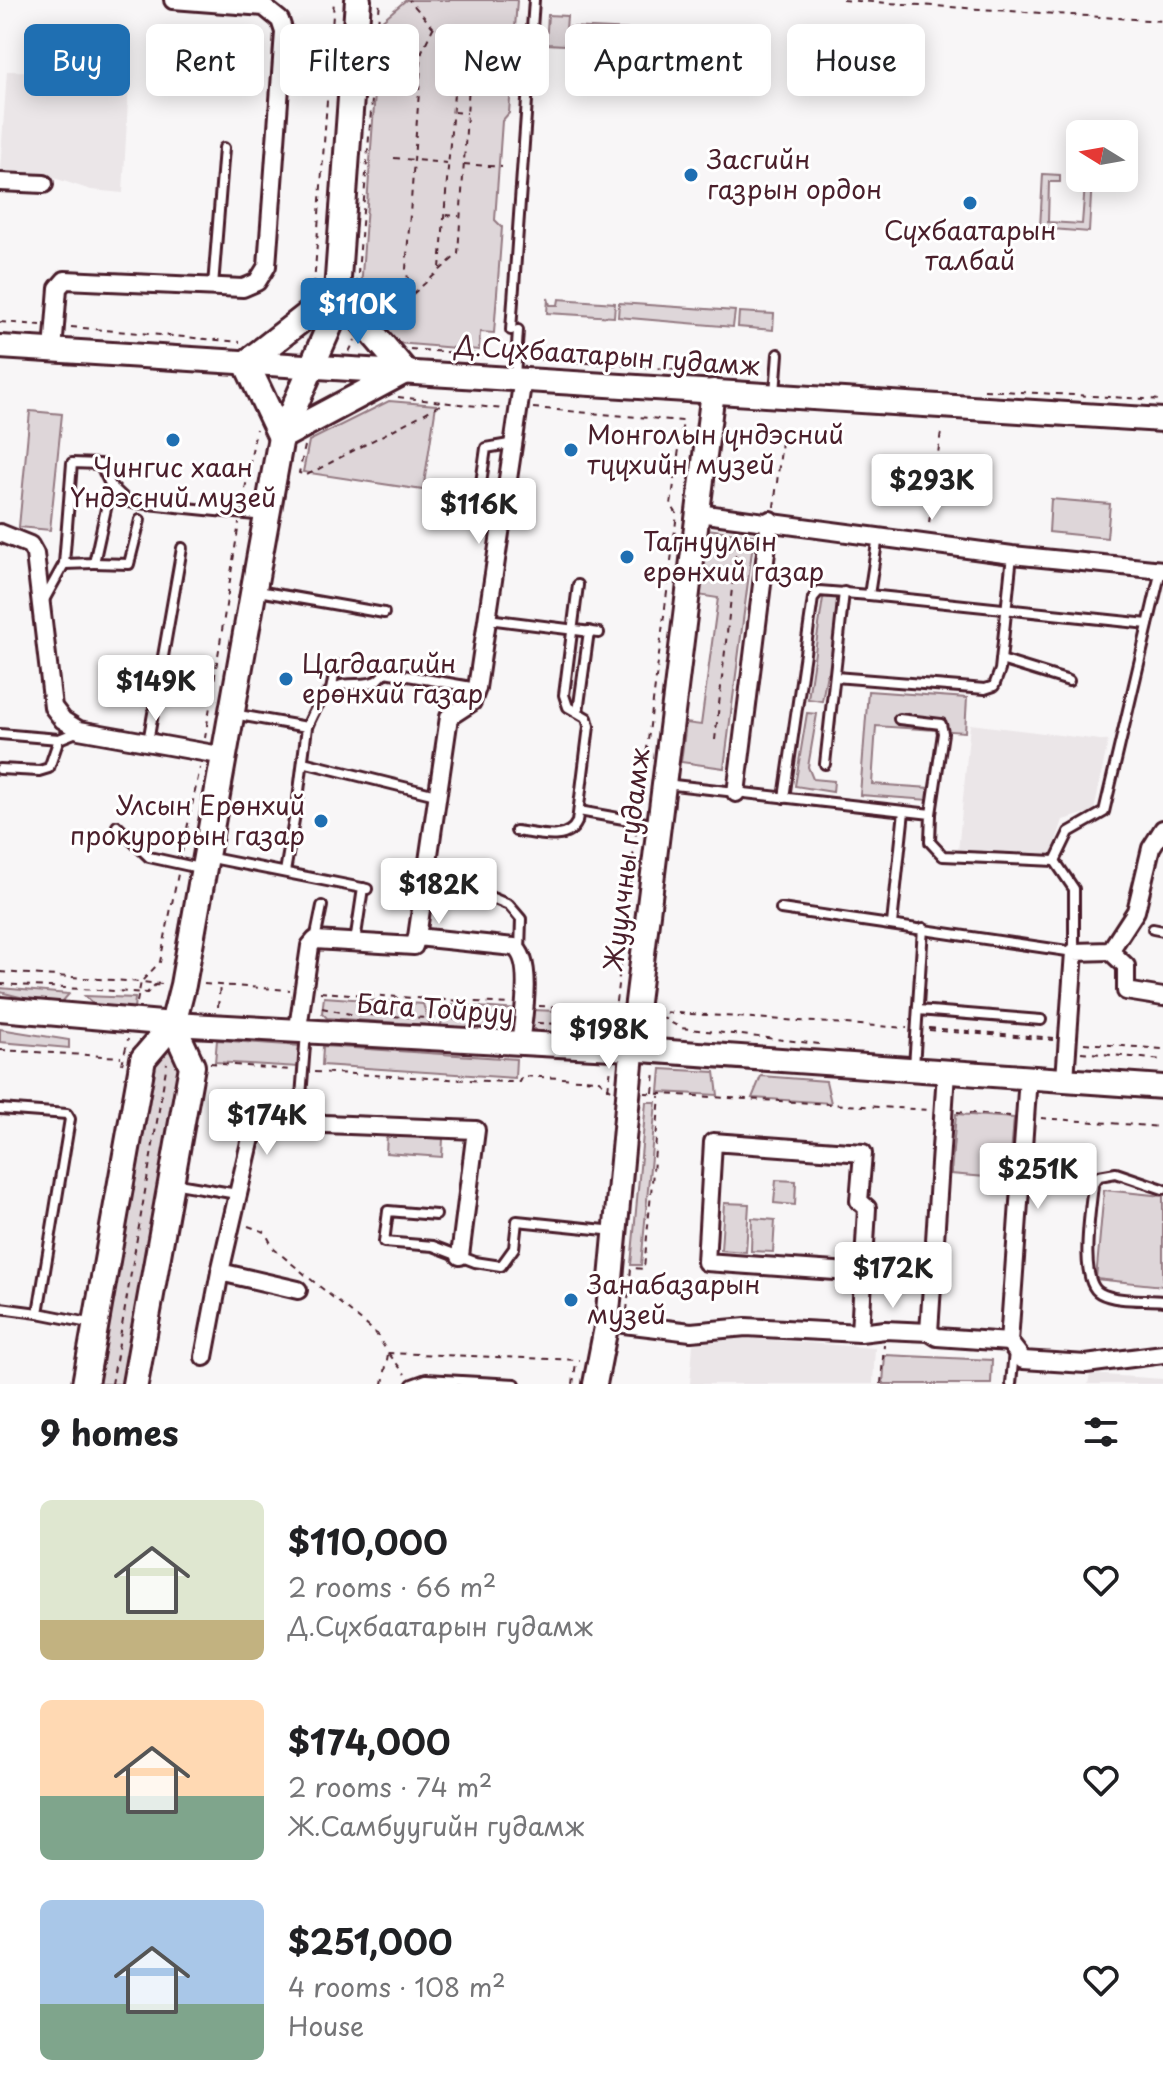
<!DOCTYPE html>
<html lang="en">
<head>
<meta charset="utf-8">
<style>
  body { margin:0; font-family:"Playpen Sans",sans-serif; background:#f6f6f6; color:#202124; height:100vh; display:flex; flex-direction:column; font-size:30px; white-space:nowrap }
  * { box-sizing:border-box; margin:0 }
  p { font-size:26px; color:#757577 }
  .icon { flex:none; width:44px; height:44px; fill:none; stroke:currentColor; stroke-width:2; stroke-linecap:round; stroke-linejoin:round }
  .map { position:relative; height:1384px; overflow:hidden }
  .side { display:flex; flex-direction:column; background:#fff; flex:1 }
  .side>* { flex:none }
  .guide { position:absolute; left:24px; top:24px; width:1116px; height:72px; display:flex; gap:16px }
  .needle { width:52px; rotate:281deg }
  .buttons { position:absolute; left:1066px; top:120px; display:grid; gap:16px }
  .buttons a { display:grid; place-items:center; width:72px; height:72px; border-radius:12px; background:#fff; box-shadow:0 4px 20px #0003; font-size:40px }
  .price { position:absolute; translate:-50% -68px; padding:0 18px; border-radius:8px; background:#fff; color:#222; font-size:26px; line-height:52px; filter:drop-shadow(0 2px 4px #0008) }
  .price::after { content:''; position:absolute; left:50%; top:48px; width:24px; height:18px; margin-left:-12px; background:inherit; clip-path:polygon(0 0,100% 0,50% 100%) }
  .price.selected { background:#1f6fb2; color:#fff }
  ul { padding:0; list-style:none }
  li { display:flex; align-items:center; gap:24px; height:200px; padding:0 40px }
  li span { display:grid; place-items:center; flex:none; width:224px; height:160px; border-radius:12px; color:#555 }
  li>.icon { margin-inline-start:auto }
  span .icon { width:96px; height:96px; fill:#fffc; stroke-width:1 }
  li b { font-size:34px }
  h2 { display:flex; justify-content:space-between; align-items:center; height:96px; padding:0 40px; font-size:34px }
  .chip { padding:0 28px; border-radius:12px; background:#fff; box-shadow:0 4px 20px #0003; font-size:28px; line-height:72px }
  .chip.selected { background:#1f6fb2; color:#fff }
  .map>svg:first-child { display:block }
  .built { fill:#ebe6e8 }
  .green { fill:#ded6d9; stroke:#947a82; stroke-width:2 }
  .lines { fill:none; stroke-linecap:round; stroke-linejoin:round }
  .lane-casing { stroke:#4a1f2b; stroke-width:14 }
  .street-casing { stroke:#4a1f2b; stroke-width:22 }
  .secondary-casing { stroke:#4a1f2b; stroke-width:28 }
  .primary-casing { stroke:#4a1f2b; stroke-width:30 }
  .path { stroke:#4a1f2b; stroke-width:2; stroke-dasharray:6 6; stroke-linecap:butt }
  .lane { stroke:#fff; stroke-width:8 }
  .street { stroke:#fff; stroke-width:16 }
  .secondary { stroke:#fff; stroke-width:22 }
  .primary { stroke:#fff; stroke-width:24 }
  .poi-dot { fill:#1f6fb2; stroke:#fff; stroke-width:3 }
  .labels { text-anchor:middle; stroke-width:6; stroke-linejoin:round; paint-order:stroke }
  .poi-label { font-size:26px; fill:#4a1f2b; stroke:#fff; text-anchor:start }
  .street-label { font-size:26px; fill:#4a1f2b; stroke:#fff }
</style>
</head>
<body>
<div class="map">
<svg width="1163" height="1384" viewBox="0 0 1163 1384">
  <rect width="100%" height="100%" fill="#f8f6f7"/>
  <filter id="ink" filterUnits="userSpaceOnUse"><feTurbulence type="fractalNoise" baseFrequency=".0125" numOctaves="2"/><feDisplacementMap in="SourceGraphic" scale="16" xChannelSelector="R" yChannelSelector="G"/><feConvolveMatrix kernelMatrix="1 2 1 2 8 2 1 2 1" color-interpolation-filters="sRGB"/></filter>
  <g filter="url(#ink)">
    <g class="built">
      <polygon points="7,71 70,72 70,81 129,82 123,193 91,190 54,178 0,170"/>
      <polygon points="970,724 1108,741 1094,811 1063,820 1051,856 958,852"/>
      <polygon points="742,1338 875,1348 873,1384 690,1384 693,1344"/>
      <polygon points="1090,1374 1163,1379 1163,1384 1088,1384"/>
    </g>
    <g class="green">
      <polygon points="406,0 517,0 509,113 502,121 495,220 502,227 494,333 480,332 479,350 397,343 360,303 380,22"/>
      <polygon points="548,15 567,16 565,45 546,44"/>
      <polygon points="570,27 633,30 632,46 569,39"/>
      <polygon points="636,31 756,39 755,51 746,54 635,45"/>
      <polygon points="1043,174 1060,175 1060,182 1049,182 1048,222 1082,224 1085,184 1074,183 1075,176 1092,178 1089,232 1040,228"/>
      <polygon points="548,298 550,305 558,305 559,299 615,303 614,317 547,313"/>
      <polygon points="619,303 735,311 733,327 618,317"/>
      <polygon points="739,312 774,314 773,330 738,327"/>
      <polygon points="389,401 436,405 423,490 303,472 309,441"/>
      <polygon points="30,411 62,414 50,530 19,527"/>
      <polygon points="1051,499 1110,504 1107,538 1049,532"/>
      <polygon points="707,529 754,535 724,768 681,762 686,723 701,725 718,598 698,595"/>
      <polygon points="831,594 845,595 833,673 827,673 822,701 808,699 823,598"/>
      <polygon points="868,691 967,698 965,732 876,726 872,784 930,788 929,800 860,795"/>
      <polygon points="807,713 817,714 808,767 813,779 834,781 833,792 795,786"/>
      <polygon points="0,988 69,994 62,1002 40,1002 0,992"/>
      <polygon points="85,996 135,998 134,1009 95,1006"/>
      <polygon points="324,997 423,1004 430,1025 327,1018 322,1013"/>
      <polygon points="450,1005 519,1010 517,1022 507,1030 440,1026"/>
      <polygon points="532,1010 608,1013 608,1026 596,1035 536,1031 530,1025"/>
      <polygon points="0,1029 69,1040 69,1048 0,1042"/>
      <polygon points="217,1040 301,1046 299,1067 215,1062"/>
      <polygon points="168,1045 182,1057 126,1384 94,1384 148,1061"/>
      <polygon points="323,1046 516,1059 515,1078 322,1065"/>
      <polygon points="661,1069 715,1072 718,1095 659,1092"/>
      <polygon points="761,1076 826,1081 831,1103 752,1098"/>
      <polygon points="646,1102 656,1102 641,1265 631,1265"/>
      <polygon points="956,1114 1014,1118 1009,1179 951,1174"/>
      <polygon points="387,1135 443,1139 442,1157 386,1153"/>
      <polygon points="776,1180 796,1181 795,1205 774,1203"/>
      <polygon points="1104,1190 1163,1196 1163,1286 1096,1279"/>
      <polygon points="724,1203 749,1204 746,1252 721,1250"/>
      <polygon points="752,1218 775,1220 773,1252 751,1251"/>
      <polygon points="885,1355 992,1360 991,1384 883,1384"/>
    </g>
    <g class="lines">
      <defs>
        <g id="lane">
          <polyline points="213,286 224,148"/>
          <polyline points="511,330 534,0"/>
          <polyline points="515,377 518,330"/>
          <polyline points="775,393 778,354"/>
          <polyline points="505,498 481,483 486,448 515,443"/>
          <polyline points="94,563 129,564 140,520"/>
          <polyline points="64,564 94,563 111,486"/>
          <polyline points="258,591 384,613"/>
          <polyline points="869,595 1148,624"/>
          <polyline points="44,600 64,564 72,463 100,464 111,486 128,502 265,516"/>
          <polyline points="488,619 599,633"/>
          <polyline points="1001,660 1069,681"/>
          <polyline points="835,677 985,689 994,686 1000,670 1012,555"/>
          <polyline points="331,690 336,665"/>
          <polyline points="578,712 589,631"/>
          <path d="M233 714 307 727C313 713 320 698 333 689 350 677 372 693 385 672L477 688"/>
          <polyline points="899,719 941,724 943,733 931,814"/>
          <polyline points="0,734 59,739 79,731"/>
          <polyline points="148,742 182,548"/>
          <polyline points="303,762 436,795"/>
          <polyline points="825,764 844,592"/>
          <polyline points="0,769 39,771 49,768 59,739"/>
          <polyline points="665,784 931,814 930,842 943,856 1055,861"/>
          <polyline points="784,798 813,598 819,591 869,595 878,536"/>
          <polyline points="298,799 307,727"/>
          <polyline points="579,811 657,825"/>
          <polyline points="117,826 149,857 199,868"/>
          <path d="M516 831C536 833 567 844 577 822L589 726 587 718 568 707 564 695 578 585"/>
          <polyline points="207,857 367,889"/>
          <polyline points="1055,861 1069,832 1104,812 1161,570"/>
          <polyline points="285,872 295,814"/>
          <polyline points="490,897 509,905 521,919 520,951"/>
          <polyline points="781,909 1074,952 1074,889 1055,861"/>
          <polyline points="892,924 904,811"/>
          <polyline points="1153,929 1163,931"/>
          <polyline points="315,940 322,906"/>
          <polyline points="355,942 363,888"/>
          <polyline points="918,1010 1041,1020"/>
          <polyline points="914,1067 923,928"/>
          <polyline points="0,1109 67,1114 70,1119 38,1313 94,1324"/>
          <polyline points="299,1123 306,1032"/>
          <polyline points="172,1183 237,1194"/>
          <path d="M1163 1189 1116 1173 1099 1176 1093 1184C1091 1208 1078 1281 1100 1293 1116 1302 1145 1299 1163 1301"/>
          <polyline points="436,1215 388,1211 384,1242 433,1246 475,1262 501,1266 514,1248 517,1221 615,1231"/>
          <polyline points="0,1308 38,1313"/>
          <polyline points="412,1384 426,1379 515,1384"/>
          <polyline points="1011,1384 1014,1351"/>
        </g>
        <g id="street">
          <polyline points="0,182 44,184"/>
          <polyline points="53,351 58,288 65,280 243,288 257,282 267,266 284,32 280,20 264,7 173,0"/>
          <polyline points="698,513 1012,555 1163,570"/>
          <polyline points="0,533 30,545 35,554 53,707 63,720 79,730 225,756"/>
          <polyline points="736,793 770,520"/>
          <path d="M417 937 514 947C534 959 523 1021 520 1043"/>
          <polyline points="1110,951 1126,966 1126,991 1163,997"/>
          <polyline points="298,1028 310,946 315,940 414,946 417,937 449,717 472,702 477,688 523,378"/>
          <polyline points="1065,1079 1074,952 1110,951 1136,911 1151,848 1163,829"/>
          <polyline points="298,1290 220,1272 251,1138 262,1126 299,1123 476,1130 460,1256"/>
          <polyline points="607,1322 691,1332 746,1327 860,1333 885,1330 929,1332 937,1337 1009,1342"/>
          <polyline points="929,1332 946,1072"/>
          <polyline points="860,1333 867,1208 859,1201 863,1153 713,1142 706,1262 864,1273"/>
          <polyline points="1009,1342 1028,1077"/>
          <polyline points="1009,1342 1023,1360 1086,1364 1163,1354"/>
          <polyline points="204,1357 220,1272"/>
        </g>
        <g id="secondary">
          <polyline points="0,347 1163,420"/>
          <polyline points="0,1009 173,1024 613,1048 1163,1087"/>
          <polyline points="595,1384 607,1322 636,1010 713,391"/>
        </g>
        <g id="primary">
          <polygon points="337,292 405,371 281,437 246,363"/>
          <polyline points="85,1384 143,1059 173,1024 183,985 281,437 330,325 337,292 358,0"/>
          <polyline points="135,1384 192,1066 173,1024"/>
        </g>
      </defs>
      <use href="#lane" class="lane-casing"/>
      <use href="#street" class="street-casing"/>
      <use href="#secondary" class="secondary-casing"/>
      <use href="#primary" class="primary-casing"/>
      <g class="path">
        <polyline points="843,0 1163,21"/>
        <polyline points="454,112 467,113"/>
        <polyline points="394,158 447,163"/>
        <polyline points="464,164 502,167"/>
        <polyline points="446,215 459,216"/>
        <polyline points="440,268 457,56"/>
        <polyline points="314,286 334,0"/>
        <polyline points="357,286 380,0"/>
        <polyline points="411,293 406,269 422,51 433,28"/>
        <polyline points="386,318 458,254 470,69 409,0"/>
        <polyline points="0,322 41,325"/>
        <polyline points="71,327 240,342"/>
        <polyline points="410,349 507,357"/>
        <polyline points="349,352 355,340"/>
        <polyline points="526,358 743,375"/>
        <polyline points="984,390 1163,400"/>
        <polyline points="398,397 503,409"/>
        <polyline points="533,408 683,421 671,505 677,514 639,811"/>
        <polyline points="305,446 299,473 307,475 444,403"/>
        <polyline points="243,501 256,429"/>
        <polyline points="774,507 784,425"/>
        <polyline points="929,523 941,431"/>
        <polyline points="205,738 239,523"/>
        <polyline points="715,740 738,535"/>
        <polyline points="182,852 200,768"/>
        <polyline points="0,972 141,982 160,962 178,874"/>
        <polyline points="0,984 147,993 155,985 164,986"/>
        <polyline points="204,984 290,990"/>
        <polyline points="320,992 509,1004"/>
        <polyline points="137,1002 141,982 162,984"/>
        <polyline points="539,1006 615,1010 636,833"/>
        <polyline points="218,1007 220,985"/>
        <polyline points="656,1007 661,1012 907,1028"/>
        <polyline points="322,1008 350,1014 507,1022"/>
        <polyline points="654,1011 661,1012 660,1023"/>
        <polyline points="661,1017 681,1028 819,1044"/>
        <polyline points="537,1023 608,1026"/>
        <polyline points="929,1028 1054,1038"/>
        <polyline points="614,1029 615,1012"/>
        <polyline points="929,1030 1054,1040"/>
        <polyline points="1084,1043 1163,1049"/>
        <polyline points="0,1050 121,1057"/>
        <polyline points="1081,1052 1163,1060"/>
        <polyline points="210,1063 291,1070"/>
        <polyline points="122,1064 128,1039"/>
        <polyline points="314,1072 506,1082 519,1082 522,1076 599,1080 611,1090"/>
        <polyline points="608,1089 611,1068"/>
        <polyline points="645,1093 930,1110"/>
        <polyline points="653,1093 655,1071"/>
        <polyline points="957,1112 1010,1116"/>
        <polyline points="1041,1118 1163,1127"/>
        <polyline points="248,1226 265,1232 274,1249 375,1332 388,1353 580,1360"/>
        <polyline points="627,1311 631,1268 644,1269 660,1096"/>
        <polyline points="389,1354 405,1374"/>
        <polyline points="112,1384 167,1063"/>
        <polyline points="383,1384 388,1354"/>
        <polyline points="573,1384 576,1363"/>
        <polyline points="881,1384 884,1345"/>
      </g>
      <use href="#lane" class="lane"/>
      <use href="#street" class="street"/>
      <use href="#secondary" class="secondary"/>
      <use href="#primary" class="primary"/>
    </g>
  </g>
  <g class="poi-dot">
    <circle cx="691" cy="175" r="8"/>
    <circle cx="970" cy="203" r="8"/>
    <circle cx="173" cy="440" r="8"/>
    <circle cx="571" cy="450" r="8"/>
    <circle cx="627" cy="557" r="8"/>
    <circle cx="286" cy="679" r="8"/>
    <circle cx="321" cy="821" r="8"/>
    <circle cx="571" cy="1300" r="8"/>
  </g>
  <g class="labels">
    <g class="poi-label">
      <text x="707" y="169">Засгийн<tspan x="707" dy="30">газрын ордон</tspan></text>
      <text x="970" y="240" text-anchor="middle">Сүхбаатарын<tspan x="970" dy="30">талбай</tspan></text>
      <text x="587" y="444">Монголын үндэсний<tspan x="587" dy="30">түүхийн музей</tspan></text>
      <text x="173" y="477" text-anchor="middle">Чингис хаан<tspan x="173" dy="30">Үндэсний музей</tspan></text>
      <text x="643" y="551">Тагнуулын<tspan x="643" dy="30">ерөнхий газар</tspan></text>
      <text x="302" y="673">Цагдаагийн<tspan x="302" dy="30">ерөнхий газар</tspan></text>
      <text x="305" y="815" text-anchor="end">Улсын Ерөнхий<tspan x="305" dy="30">прокурорын газар</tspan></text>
      <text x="587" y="1294">Занабазарын<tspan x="587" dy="30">музей</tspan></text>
    </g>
    <g class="street-label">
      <text transform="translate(607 356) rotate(4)" y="9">Д.Сүхбаатарын гудамж</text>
      <text transform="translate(627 860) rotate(-83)" y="9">Жуулчны гудамж</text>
      <text transform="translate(435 1009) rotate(4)" y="9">Бага Тойруу</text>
    </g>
  </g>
</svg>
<div class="buttons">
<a><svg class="needle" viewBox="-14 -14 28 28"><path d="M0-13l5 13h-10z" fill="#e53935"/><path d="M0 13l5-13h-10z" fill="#757577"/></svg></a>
</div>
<b class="price selected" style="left:358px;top:346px">$110K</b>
<b class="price" style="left:932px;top:522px">$293K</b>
<b class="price" style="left:479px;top:546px">$116K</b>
<b class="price" style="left:156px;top:723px">$149K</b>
<b class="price" style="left:439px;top:926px">$182K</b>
<b class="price" style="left:609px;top:1071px">$198K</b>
<b class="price" style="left:267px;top:1157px">$174K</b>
<b class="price" style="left:1038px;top:1211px">$251K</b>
<b class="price" style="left:893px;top:1310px">$172K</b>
<div class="guide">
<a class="chip selected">Buy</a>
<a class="chip">Rent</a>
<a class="chip">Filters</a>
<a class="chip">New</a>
<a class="chip">Apartment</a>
<a class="chip">House</a>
</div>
</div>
<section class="side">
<h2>9 homes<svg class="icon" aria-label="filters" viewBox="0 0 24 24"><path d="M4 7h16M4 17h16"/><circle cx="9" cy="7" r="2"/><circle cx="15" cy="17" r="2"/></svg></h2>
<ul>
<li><span style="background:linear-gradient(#dfe7d0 75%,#c2b280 0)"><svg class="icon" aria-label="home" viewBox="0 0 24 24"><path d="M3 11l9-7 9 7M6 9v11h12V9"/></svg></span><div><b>$110,000</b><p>2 rooms · 66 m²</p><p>Д.Сүхбаатарын гудамж</p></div><svg class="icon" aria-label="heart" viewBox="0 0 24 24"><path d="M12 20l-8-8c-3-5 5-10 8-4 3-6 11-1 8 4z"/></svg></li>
<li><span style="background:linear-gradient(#ffd9b3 60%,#7fa58c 0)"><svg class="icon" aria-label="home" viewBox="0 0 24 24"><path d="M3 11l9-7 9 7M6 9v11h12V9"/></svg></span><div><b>$174,000</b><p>2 rooms · 74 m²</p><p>Ж.Самбуугийн гудамж</p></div><svg class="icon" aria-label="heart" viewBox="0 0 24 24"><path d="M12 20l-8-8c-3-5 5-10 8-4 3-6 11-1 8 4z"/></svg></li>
<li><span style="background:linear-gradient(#a9c7e8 65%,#7fa58c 0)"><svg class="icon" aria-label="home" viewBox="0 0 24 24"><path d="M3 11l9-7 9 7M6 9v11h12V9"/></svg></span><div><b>$251,000</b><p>4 rooms · 108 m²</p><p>House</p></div><svg class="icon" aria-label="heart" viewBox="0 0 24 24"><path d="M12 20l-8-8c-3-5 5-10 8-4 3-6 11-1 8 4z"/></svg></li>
</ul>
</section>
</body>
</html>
